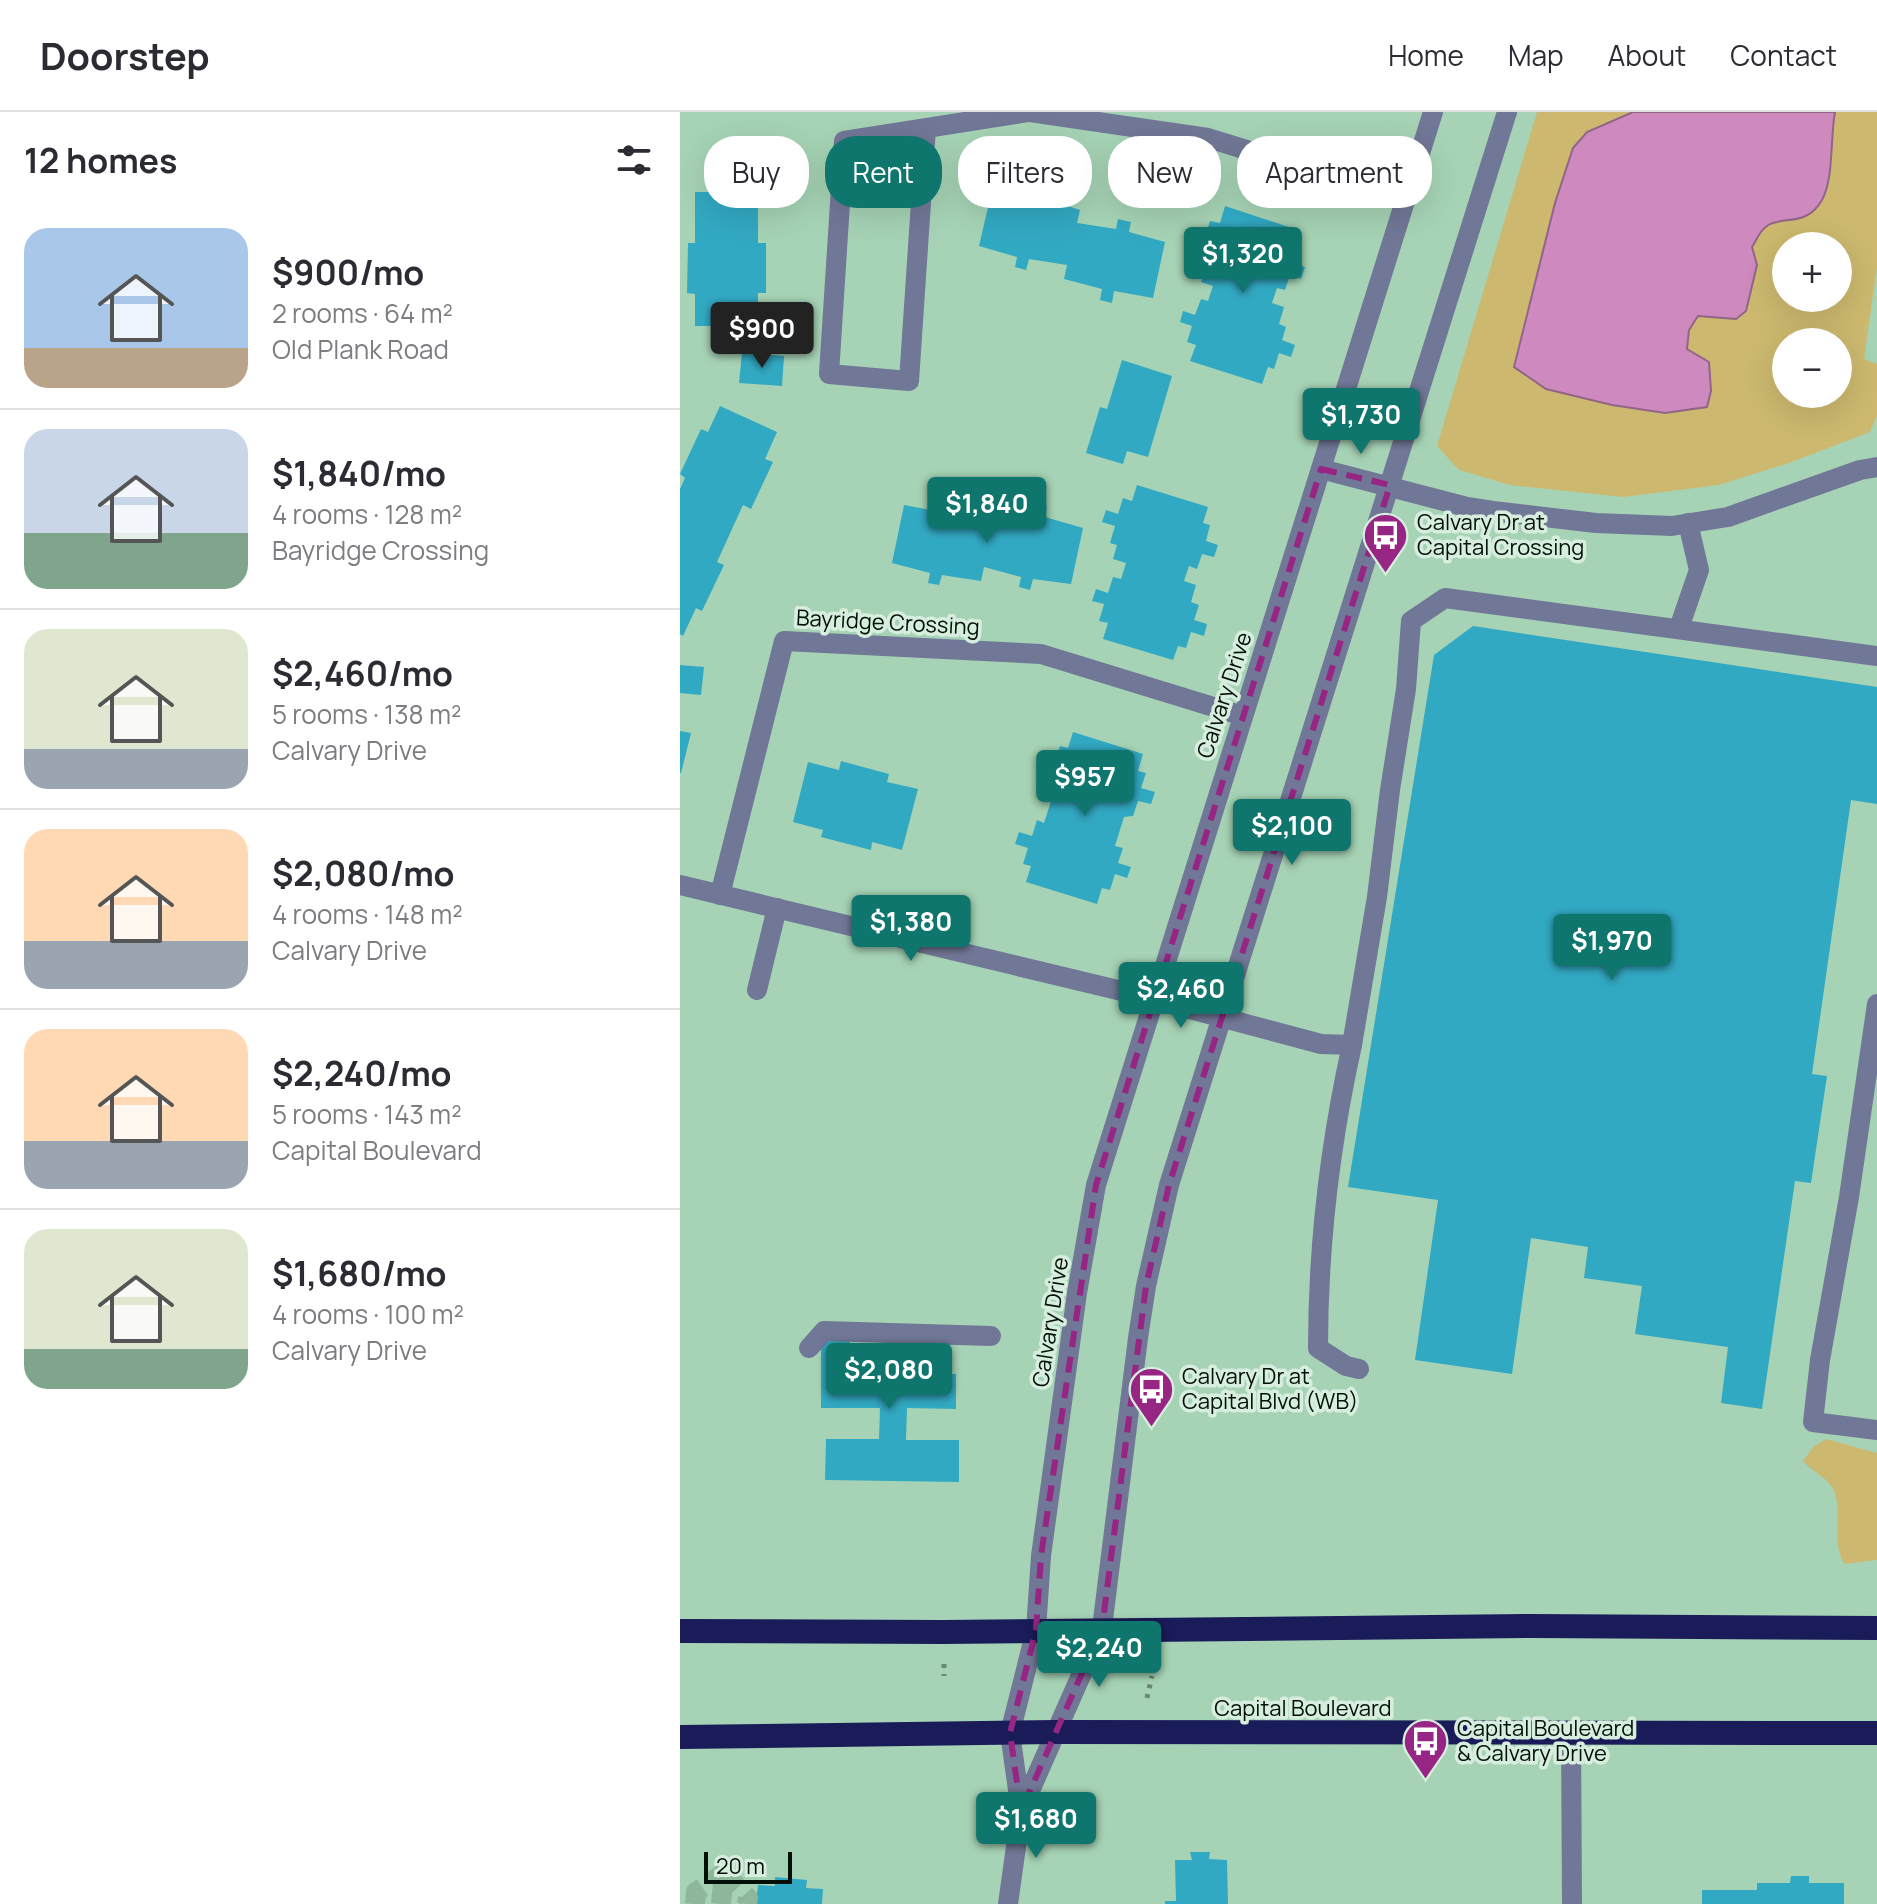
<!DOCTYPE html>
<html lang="en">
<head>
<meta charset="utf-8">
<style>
  body { margin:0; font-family:Manrope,sans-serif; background:#f7f7f7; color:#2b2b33; height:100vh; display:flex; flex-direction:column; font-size:30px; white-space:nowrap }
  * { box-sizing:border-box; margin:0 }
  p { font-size:26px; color:#7c7c81 }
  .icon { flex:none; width:44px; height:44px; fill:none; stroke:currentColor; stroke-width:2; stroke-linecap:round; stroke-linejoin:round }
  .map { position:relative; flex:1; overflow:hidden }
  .panel { display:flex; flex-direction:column; background:#fff; width:680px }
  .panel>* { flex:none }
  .top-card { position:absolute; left:24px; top:24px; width:760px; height:72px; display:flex; gap:16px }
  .controls { position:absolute; left:1092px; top:120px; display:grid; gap:16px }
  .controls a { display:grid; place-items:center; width:80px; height:80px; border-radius:50%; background:#fff; box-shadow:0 8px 32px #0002; font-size:40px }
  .scale { position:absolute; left:24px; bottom:20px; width:88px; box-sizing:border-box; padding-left:8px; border:4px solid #021007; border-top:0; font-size:22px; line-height:28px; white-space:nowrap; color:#021007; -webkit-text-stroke:6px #d7eede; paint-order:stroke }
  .price { position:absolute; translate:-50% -68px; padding:0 18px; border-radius:8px; background:#0f766e; color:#fff; font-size:26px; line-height:52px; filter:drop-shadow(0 2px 4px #0008) }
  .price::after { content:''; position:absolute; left:50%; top:48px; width:24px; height:18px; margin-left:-12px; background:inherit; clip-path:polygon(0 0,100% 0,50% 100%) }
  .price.on { background:#222; color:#fff }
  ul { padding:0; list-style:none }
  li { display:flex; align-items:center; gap:24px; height:200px; padding:0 24px }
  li+li { border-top:2px solid #e1e1e2 }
  li span { display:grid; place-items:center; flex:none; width:224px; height:160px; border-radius:24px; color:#555 }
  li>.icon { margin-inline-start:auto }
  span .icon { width:96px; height:96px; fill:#fffc; stroke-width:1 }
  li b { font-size:34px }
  h2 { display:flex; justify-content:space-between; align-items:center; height:96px; padding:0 24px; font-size:34px }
  .tag { padding:0 28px; border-radius:32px; background:#fff; box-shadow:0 8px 32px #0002; font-size:28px; line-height:72px }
  .tag.on { background:#0f766e; color:#fff }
  header { display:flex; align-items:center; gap:48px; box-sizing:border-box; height:112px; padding:0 40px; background:#fff; border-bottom:2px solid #e1e1e2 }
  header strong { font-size:38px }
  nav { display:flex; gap:44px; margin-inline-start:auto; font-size:28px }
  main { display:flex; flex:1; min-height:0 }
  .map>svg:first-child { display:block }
  .green { fill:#ccb96f; fill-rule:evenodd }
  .water { fill:#ce8abe; stroke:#916587; stroke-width:2 }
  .building { fill:#32a9c3 }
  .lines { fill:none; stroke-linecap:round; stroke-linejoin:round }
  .minor-tunnel { stroke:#8db69b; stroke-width:20; stroke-dasharray:20 10; stroke-linecap:butt }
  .path { stroke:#688973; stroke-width:5; stroke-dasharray:4 6; stroke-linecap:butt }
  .minor { stroke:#717796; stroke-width:20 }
  .highway { stroke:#1a1b59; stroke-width:24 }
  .marked { fill:none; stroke:#962584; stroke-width:6; stroke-dasharray:16 10; stroke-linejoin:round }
  .labels { text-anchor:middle; stroke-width:7; stroke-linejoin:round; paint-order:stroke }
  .poi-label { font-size:22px; fill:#021007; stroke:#d7eede; text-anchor:start }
  .street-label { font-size:22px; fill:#021007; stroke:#d7eede }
</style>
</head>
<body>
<header>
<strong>Doorstep</strong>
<nav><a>Home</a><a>Map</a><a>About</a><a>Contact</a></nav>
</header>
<main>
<section class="panel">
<h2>12 homes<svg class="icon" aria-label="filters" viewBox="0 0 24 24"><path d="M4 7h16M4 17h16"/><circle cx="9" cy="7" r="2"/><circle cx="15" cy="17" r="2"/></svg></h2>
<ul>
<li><span style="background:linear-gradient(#a9c7e8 75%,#b9a48a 0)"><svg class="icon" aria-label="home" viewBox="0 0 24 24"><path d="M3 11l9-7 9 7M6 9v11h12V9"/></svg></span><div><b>$900/mo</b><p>2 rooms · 64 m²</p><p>Old Plank Road</p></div></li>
<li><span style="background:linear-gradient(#c9d6e8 65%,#7fa58c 0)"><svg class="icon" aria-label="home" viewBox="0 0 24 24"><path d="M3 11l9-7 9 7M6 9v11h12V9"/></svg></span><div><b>$1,840/mo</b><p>4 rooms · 128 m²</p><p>Bayridge Crossing</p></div></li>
<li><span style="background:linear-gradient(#dfe7d0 75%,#9aa5b1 0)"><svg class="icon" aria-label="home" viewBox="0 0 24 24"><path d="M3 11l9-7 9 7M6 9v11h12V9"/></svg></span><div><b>$2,460/mo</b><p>5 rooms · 138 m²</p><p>Calvary Drive</p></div></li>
<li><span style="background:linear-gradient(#ffd9b3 70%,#9aa5b1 0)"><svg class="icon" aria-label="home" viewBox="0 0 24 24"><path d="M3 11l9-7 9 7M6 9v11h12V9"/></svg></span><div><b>$2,080/mo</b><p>4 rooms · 148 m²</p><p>Calvary Drive</p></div></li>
<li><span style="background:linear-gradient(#ffd9b3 70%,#9aa5b1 0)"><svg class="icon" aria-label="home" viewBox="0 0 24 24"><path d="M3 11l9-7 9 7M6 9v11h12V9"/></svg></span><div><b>$2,240/mo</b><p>5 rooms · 143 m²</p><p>Capital Boulevard</p></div></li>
<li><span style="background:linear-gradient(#dfe7d0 75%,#7fa58c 0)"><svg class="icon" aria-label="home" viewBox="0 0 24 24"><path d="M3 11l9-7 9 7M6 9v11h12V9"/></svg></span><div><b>$1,680/mo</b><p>4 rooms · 100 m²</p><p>Calvary Drive</p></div></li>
</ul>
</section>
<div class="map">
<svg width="1197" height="1792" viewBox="0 0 1197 1792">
  <rect width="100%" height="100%" fill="#a6d3b5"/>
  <g class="green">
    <path d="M857 0H1197V155L1184 247 1197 252V304L1190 320 1109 351 1039 373 943 385 830 373 779 358 757 334ZM1106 134H1158V186H1106ZM1106 230H1158V282H1106Z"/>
    <path d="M1146 1327 1197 1341V1448L1165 1452C1151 1434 1162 1403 1155 1381 1149 1365 1133 1361 1123 1349L1133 1335Z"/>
  </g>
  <path class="water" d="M953 0H1155C1150 26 1154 66 1142 88 1126 116 1102 103 1087 114 1080 118 1076 129 1072 135L1077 153 1066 199 1056 207 1018 204 1009 218 1007 237 1029 250 1031 279 1027 295 985 301 932 293 866 277 834 255 875 91 893 36 907 20Z"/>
  <g class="building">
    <polygon points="354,72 366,75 363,86 400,98 397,111 436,117 438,107 451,110 449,120 485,130 473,186 434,179 432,191 420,188 422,177 384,167 387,153 349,147 346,158 335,155 337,145 299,134 312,78 351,83"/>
    <polygon points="15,80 78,80 78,131 86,131 86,181 78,181 78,214 15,214 15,182 7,181 8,131 15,131"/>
    <polygon points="545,94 615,117 610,132 617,135 613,151 625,155 621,167 610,163 605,178 597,176 592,191 604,195 599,212 606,215 602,228 615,233 611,245 599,241 594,257 588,255 582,272 510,249 516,233 507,230 512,214 500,210 503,199 515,203 521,187 528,189 533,174 521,170 526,155 518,153 523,136 510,132 514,121 525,124 530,109 540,111"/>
    <polygon points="62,241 104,244 102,274 59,271"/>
    <polygon points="442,248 492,264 468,345 447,339 443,352 406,341 420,295 427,297"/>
    <polygon points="40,294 97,320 85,347 93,350 71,397 63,393 37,450 44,453 22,499 16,496 3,524 0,522 0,377 5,366 0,362 21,317 28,320"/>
    <polygon points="457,373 528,395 523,411 530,413 526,429 538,433 534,445 522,442 517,457 509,454 504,469 516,473 511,490 519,493 514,508 527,512 524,524 511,520 506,536 498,534 493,548 423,527 428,511 419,509 424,492 412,489 416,477 428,481 433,465 441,467 446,451 433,447 437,433 430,431 435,414 422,410 426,398 438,402 443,386 452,389"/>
    <polygon points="264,387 276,390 274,401 311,411 314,397 353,404 356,392 367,394 365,405 403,416 391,472 353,467 350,478 339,475 341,465 304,455 301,469 262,463 259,473 248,471 250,461 212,451 224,393 261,400"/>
    <polygon points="793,514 1197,575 1197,692 1171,688 1132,962 1147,964 1131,1071 1115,1069 1082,1297 1041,1291 1048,1235 955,1222 962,1174 904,1166 908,1135 851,1126 832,1262 735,1248 758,1088 668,1075 754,543"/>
    <polygon points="0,553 24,555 21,583 0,581"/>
    <polygon points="0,619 11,621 1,661 0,661"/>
    <polygon points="393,620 463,642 458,659 466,661 461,676 475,680 471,692 458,689 453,704 444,705 435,734 443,736 438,751 451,755 447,766 435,762 430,778 422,776 417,792 346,770 351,754 343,752 348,736 335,732 339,720 352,724 357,708 364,711 374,680 366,677 371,660 359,656 362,645 375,649 380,634 388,636"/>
    <polygon points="161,649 209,662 207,670 238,677 222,738 192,730 191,738 141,725 143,718 113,710 128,650 159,658"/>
    <polygon points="141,1228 170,1228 170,1236 201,1236 202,1229 233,1229 233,1236 268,1235 268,1262 276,1262 276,1297 227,1296 226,1328 279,1328 279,1370 145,1368 146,1327 199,1327 200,1296 141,1296"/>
    <polygon points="510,1740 530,1740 529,1747 547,1748 548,1792 485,1792 485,1789 496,1789 495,1748 512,1748"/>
    <polygon points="1111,1764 1129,1764 1129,1771 1164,1771 1164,1792 1022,1792 1022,1778 1077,1778 1077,1771 1110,1771"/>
    <polygon points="95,1765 127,1768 126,1776 143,1777 142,1792 76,1792 78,1773 95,1774"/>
  </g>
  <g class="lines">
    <g class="minor-tunnel">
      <polyline points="44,1761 68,1786 67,1792"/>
      <polyline points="15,1792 16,1780 44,1761"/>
      <polyline points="41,1792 44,1761"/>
    </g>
    <g class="path">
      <polyline points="264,1552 264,1564"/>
      <polyline points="467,1586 472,1564"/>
    </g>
    <g class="minor">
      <polyline points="350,0 528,26 726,87"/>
      <polyline points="246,16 229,269 149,262 164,29 348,0"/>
      <polyline points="641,357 787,395 813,399 916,411 992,414 1048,405 1180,358 1197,355"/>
      <polyline points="999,516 1019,458 1008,411"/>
      <polyline points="0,773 446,880 641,932 672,933 697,785 710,678 726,577 731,509 765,486 1197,544"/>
      <polyline points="40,783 104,529 361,542 563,604"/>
      <polyline points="77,878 97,796"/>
      <polyline points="1197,892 1169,1085 1140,1248 1133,1310 1197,1318"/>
      <path d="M672 933C650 1032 638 1134 638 1236L666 1254 679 1257"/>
      <polyline points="129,1236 144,1219 311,1224"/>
      <polyline points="891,1622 892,1792"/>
      <polyline points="341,1699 422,1516 458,1226 466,1174 489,1073 827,0"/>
      <polyline points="328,1792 341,1699 330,1621 356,1518 361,1444 397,1181 416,1073 753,0"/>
    </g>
    <g class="highway">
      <polyline points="0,1519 263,1520 852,1514 1197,1516"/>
      <polyline points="0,1625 376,1620 1197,1621"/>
    </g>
  </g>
  <path class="marked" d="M641 357 710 373 489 1073 466 1174 422 1516 341 1699 330 1621 356 1518 361 1444 416 1073Z"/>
  <defs>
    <symbol id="bus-pin" viewBox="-11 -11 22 30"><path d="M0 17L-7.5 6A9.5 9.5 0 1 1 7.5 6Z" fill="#962584" stroke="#d7eede"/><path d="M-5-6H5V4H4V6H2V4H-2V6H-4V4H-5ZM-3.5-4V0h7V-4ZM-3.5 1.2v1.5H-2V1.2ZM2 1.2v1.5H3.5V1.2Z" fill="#fff"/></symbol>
  </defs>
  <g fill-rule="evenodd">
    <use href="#bus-pin" x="680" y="398" width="51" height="69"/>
    <use href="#bus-pin" x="446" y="1252" width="51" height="69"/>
    <use href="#bus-pin" x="720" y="1604" width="51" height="69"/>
  </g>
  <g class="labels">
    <g class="poi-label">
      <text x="737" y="418">Calvary Dr at<tspan x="737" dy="25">Capital Crossing</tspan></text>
      <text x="502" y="1272">Calvary Dr at<tspan x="502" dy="25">Capital Blvd (WB)</tspan></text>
      <text x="777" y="1624">Capital Boulevard<tspan x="777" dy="25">&amp; Calvary Drive</tspan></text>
    </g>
    <g class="street-label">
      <text transform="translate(208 510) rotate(3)" y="8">Bayridge Crossing</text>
      <text transform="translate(544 583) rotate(-72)" y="8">Calvary Drive</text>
      <text transform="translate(370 1210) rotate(-81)" y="8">Calvary Drive</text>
      <text x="623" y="1604">Capital Boulevard</text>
    </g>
  </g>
</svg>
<div class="controls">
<a>+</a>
<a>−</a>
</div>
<div class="scale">20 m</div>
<b class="price" style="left:563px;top:183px">$1,320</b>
<b class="price on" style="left:82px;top:258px">$900</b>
<b class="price" style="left:681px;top:344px">$1,730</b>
<b class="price" style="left:307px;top:433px">$1,840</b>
<b class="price" style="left:405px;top:706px">$957</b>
<b class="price" style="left:612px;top:755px">$2,100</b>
<b class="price" style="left:231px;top:851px">$1,380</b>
<b class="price" style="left:932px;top:870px">$1,970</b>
<b class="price" style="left:501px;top:918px">$2,460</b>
<b class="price" style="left:209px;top:1299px">$2,080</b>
<b class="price" style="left:419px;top:1577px">$2,240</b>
<b class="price" style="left:356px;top:1748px">$1,680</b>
<div class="top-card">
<a class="tag">Buy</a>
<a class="tag on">Rent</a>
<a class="tag">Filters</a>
<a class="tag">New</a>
<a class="tag">Apartment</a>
</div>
</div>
</main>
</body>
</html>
